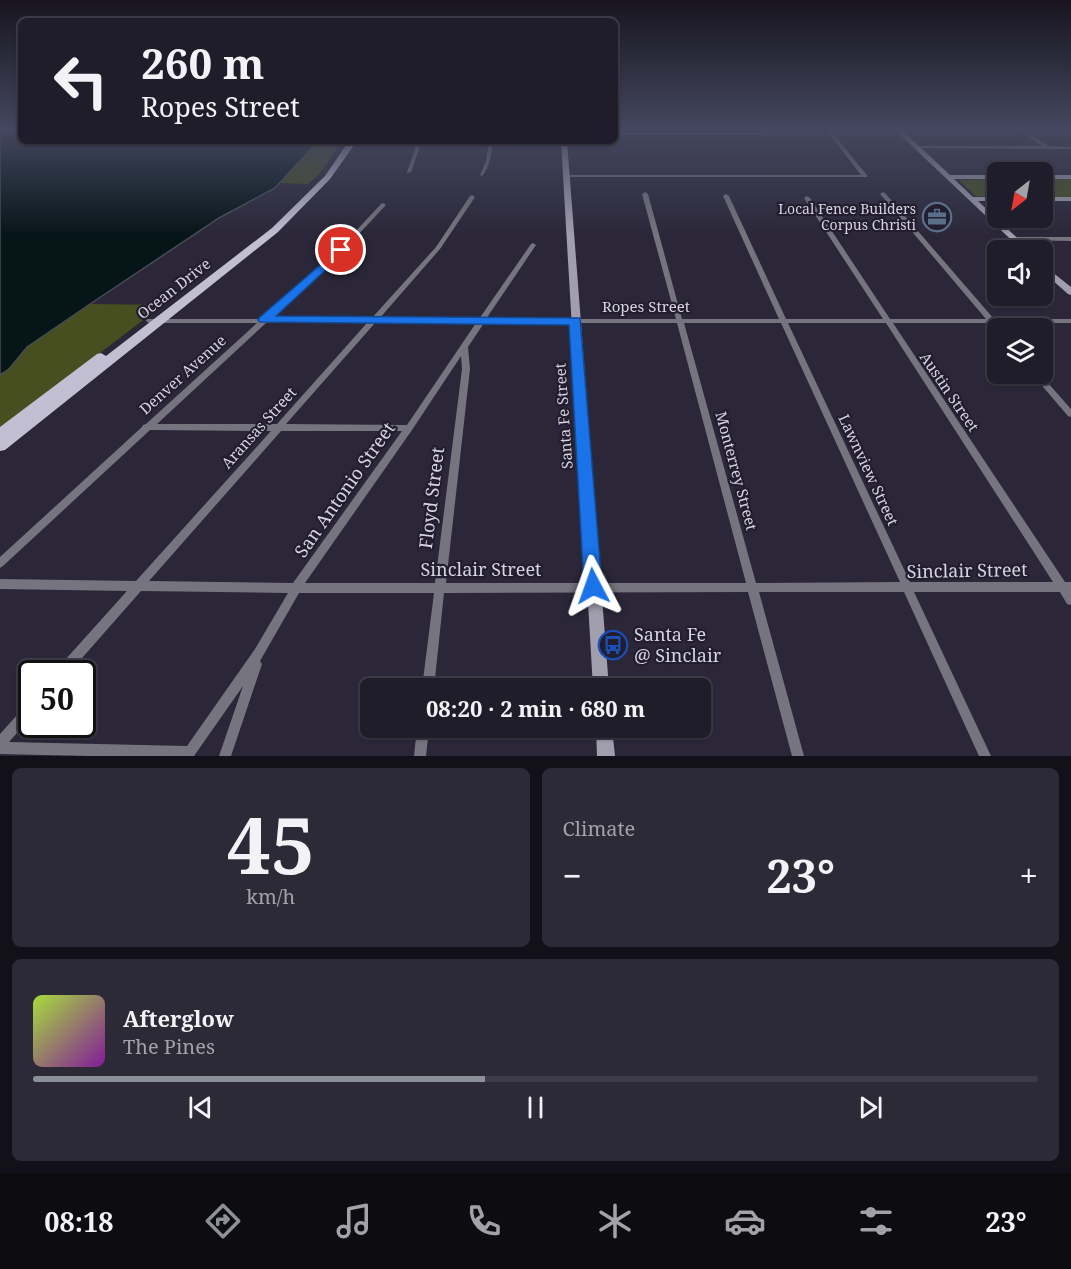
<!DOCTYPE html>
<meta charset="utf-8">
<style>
body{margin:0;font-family:"Noto Serif",serif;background:#2d2a37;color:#f1f3f6;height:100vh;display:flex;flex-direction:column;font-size:22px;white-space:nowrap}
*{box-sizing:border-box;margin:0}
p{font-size:20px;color:#a2a2a9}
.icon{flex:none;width:33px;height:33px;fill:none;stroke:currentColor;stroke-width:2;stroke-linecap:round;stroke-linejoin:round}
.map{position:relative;height:756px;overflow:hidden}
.details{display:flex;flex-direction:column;gap:12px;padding:12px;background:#121018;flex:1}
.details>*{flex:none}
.guide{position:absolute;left:18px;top:18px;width:600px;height:126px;border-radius:9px;box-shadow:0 2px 4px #0004,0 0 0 2px #3d3b47;background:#201d2b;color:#f1f3f6;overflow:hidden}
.needle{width:39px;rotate:211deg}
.controls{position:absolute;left:987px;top:162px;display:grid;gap:12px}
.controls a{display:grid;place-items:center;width:66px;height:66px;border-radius:9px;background:#201d2b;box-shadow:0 2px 4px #0004,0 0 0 2px #3d3b47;font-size:30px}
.speed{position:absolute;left:18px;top:660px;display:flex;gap:12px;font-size:30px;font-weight:700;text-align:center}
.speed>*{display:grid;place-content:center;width:78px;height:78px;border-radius:50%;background:#201d2b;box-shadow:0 2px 4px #0004,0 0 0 2px #3d3b47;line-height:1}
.speed .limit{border:3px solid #111;border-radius:9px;background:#fff;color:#111}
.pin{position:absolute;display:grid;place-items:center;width:51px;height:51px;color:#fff;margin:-26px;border:3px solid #fff;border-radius:50%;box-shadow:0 2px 6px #0007}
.me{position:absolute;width:66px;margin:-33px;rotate:356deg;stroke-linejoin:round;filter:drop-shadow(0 0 4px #0008)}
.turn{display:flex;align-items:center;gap:21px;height:126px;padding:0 24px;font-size:27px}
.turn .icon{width:78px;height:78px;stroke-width:2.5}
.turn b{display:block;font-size:42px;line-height:51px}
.big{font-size:45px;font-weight:700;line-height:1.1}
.details .tile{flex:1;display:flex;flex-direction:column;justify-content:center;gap:9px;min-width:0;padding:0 21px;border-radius:9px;background:#2d2a37}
.details .dial{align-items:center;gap:0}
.dial b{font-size:78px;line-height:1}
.song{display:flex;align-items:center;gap:18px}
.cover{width:72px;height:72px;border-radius:9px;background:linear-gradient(135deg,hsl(80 70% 55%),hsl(290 70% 35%))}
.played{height:6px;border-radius:3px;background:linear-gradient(90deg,#8c9099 45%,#3d3b47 45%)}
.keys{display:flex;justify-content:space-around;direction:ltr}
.heat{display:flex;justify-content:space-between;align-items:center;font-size:33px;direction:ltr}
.details .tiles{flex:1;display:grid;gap:12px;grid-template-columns:1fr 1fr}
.tile:last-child{grid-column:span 2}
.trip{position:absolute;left:360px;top:678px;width:351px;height:60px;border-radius:9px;background:#201d2b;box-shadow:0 2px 4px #0004,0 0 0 2px #3d3b47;font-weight:700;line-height:60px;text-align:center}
.menu{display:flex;height:96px;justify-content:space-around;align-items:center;background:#0d0c11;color:#a2a2a9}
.menu .icon{width:42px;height:42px}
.menu .selected{color:#8c9099}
.menu b{font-size:27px;color:#f1f3f6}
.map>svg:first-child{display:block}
.built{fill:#342e46}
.green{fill:#474f21}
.water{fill:#061518;stroke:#454e54;stroke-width:1.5}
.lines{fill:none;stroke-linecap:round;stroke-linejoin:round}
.street{fill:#76747e;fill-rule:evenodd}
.secondary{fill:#a19eae;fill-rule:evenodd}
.primary{fill:#c2bfd3;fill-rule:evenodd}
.route{fill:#1a73e8;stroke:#114b97;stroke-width:1.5}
.labels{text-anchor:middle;stroke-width:4.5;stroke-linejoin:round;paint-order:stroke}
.far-poi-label{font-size:14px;fill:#d7d4e1;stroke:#221d2f;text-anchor:end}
.street-label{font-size:15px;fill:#d7d4e1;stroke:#221d2f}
.near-street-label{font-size:18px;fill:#d7d4e1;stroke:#221d2f}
.near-poi-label{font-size:18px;fill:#d7d4e1;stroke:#221d2f;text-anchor:start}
</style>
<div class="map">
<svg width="1071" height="756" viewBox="0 0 1071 756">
<rect width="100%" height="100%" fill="#2b2739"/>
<path class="built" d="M908,130H992L998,134L913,135Z"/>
<path class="green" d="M318,141H341C332,156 322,174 308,184L280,183Z
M997,179V197L975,196L959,180Z
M1042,179H1071V197H1043Z
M90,304L163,305L0,429V375L9,369L27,347Z"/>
<path class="water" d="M0,130H21V141H318L275,188L219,218L90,304L27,347L9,369L0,375Z"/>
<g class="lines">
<path class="street" d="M762,130H766L769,134L767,135H615V133H764Z
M826,130H830L867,175V177H566L564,176L566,175H861Z
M1019,130H1024L1048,146L1071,147V149L917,148L915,147L917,146H1042Z
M418,141H422L411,172L407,173V172Z
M489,141H493C491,154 490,167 482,176L480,175L486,161Z
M645,192L648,194L682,319H779L723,196L726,194L729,196L786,319H883L804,198L807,196L810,198L890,319H986L881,195L880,194L883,192L885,193L994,319H1071V323H998L1001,328H998V330H996L990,323H893L1065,582H1071V605L1067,604L1060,592H914L991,756H979L904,592H759L804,756H792L748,592L444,593L434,688H422L434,593H299L260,661L262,664L231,756H219L243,686L194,756H89L0,754V734L28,703L32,701V716L9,742L187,746L255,649L288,593L141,591L68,674H55L56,670L127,591L0,589V579L136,581L271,431L150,430L3,566L0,568V557L142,427L143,425L146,424L257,323H149L146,321L147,319H262L339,249L381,204L383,203L386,205L385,206L343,251L270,319H371L436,247L470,196L472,195L475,197L440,249L379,319H479L531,244L533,243L536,245L486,319H676L642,194ZM266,323H367L277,424H157ZM375,323H476L407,425L286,424ZM484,323H677L746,583H446L470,369L468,347ZM684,323H781L900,582L756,583ZM788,323H886L1053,582H910ZM461,356L462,369L435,583H305L412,430ZM281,431H402L293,583L149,581Z
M1014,237H1071V241L1012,240L1011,239Z
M1032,374H1040L1071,409V417L1068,416Z
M417,728H429L426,756H414Z"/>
<path class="secondary" d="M895,130H902L950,175H998V179H954L973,197H998V201H978L1030,250H1022Z
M561,141H567L609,688H593Z
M1042,175H1071V179H1042Z
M1042,197H1071V201H1042Z
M1042,264L1071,287V295L1068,294L1042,271Z
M596,728H612L615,756H597Z"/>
<path class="primary" d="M349,141H357L330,179L278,232L5,450L0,451V427L97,354L101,353L106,356L272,228L325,176Z"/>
</g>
<linearGradient id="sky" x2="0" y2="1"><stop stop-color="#18151f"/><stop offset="0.55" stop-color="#44475f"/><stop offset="1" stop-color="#44475f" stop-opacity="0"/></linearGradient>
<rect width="1071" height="236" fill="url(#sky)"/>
<path class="route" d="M341,247L346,250L345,252L276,316L580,318L602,586L600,592L593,595L587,592L584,586L569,325L260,322L258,320L260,317Z"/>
<defs>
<g id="office-ring" transform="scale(1.5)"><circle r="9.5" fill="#221d2f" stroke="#5c6f8a" stroke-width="1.5"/><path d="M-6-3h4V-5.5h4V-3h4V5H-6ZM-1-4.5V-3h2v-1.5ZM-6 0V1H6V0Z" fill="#5c6f8a"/></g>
<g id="bus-ring" transform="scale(1.5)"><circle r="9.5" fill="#221d2f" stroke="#1a4fb4" stroke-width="1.5"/><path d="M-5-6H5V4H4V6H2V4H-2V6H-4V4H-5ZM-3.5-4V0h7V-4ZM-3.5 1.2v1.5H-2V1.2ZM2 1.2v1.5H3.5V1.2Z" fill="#1a4fb4"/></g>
</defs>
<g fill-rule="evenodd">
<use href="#office-ring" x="937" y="217"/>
<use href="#bus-ring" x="613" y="645"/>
</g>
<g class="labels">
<g class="far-poi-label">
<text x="916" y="214">Local Fence Builders<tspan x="916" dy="16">Corpus Christi</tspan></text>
</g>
<g class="street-label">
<text transform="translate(174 289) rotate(-38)" y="5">Ocean Drive</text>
<text x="646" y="312">Ropes Street</text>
<text transform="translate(183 375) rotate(-42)" y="5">Denver Avenue</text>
<text transform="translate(949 392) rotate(56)" y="5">Austin Street</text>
<text transform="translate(564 416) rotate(-94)" y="5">Santa Fe Street</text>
<text transform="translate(259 428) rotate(-48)" y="5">Aransas Street</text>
<text transform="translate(868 470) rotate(65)" y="5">Lawnview Street</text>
<text transform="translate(736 471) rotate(75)" y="5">Monterrey Street</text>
</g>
<g class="near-street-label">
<text transform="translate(345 490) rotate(-55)" y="6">San Antonio Street</text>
<text transform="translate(432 498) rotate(-83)" y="6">Floyd Street</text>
<text x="481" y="576">Sinclair Street</text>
<text transform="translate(967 571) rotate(-1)" y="6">Sinclair Street</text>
</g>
<g class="near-poi-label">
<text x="634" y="641">Santa Fe<tspan x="634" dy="21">@ Sinclair</tspan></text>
</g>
</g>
</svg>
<div class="controls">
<a><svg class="needle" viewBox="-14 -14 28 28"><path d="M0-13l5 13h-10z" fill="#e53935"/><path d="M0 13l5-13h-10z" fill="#a2a2a9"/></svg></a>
<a><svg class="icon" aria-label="sound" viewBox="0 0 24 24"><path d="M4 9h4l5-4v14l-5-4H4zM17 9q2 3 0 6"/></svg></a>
<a><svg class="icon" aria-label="layers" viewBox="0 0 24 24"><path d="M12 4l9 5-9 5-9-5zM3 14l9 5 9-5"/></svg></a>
</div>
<div class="speed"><div class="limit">50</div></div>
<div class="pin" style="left:341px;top:250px;background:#d93025"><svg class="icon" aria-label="arrive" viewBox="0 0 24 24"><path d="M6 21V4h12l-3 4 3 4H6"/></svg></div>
<svg class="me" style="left:593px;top:586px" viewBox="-20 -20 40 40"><path d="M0-17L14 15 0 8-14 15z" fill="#1a73e8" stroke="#fff" stroke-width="4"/></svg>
<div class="trip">08:20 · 2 min · 680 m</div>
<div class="guide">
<div class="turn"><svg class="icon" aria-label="left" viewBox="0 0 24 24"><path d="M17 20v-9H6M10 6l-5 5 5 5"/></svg><div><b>260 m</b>Ropes Street</div></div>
</div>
</div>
<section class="details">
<div class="tiles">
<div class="tile dial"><b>45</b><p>km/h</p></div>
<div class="tile"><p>Climate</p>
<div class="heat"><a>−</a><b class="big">23°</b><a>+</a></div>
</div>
<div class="tile">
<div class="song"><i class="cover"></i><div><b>Afterglow</b><p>The Pines</p></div></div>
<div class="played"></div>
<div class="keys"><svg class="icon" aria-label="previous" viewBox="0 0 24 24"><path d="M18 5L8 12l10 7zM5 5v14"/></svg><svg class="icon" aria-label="pause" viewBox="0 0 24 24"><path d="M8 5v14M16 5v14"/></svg><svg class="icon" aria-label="next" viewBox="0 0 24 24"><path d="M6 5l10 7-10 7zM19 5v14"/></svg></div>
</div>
</div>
</section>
<nav class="menu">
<b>08:18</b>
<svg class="icon selected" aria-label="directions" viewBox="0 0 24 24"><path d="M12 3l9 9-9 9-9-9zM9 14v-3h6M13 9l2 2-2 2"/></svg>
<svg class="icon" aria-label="music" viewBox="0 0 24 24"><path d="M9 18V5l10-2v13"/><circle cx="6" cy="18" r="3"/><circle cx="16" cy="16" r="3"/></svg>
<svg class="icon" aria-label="phone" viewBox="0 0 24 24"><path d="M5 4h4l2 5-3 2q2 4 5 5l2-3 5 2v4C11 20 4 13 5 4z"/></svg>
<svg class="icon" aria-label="climate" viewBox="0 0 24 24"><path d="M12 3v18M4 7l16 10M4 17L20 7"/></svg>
<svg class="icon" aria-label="car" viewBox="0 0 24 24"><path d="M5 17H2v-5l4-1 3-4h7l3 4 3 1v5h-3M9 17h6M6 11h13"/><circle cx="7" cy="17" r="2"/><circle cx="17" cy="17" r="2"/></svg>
<svg class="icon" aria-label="filters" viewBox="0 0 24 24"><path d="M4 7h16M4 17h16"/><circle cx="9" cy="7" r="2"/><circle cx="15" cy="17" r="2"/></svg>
<b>23°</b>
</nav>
